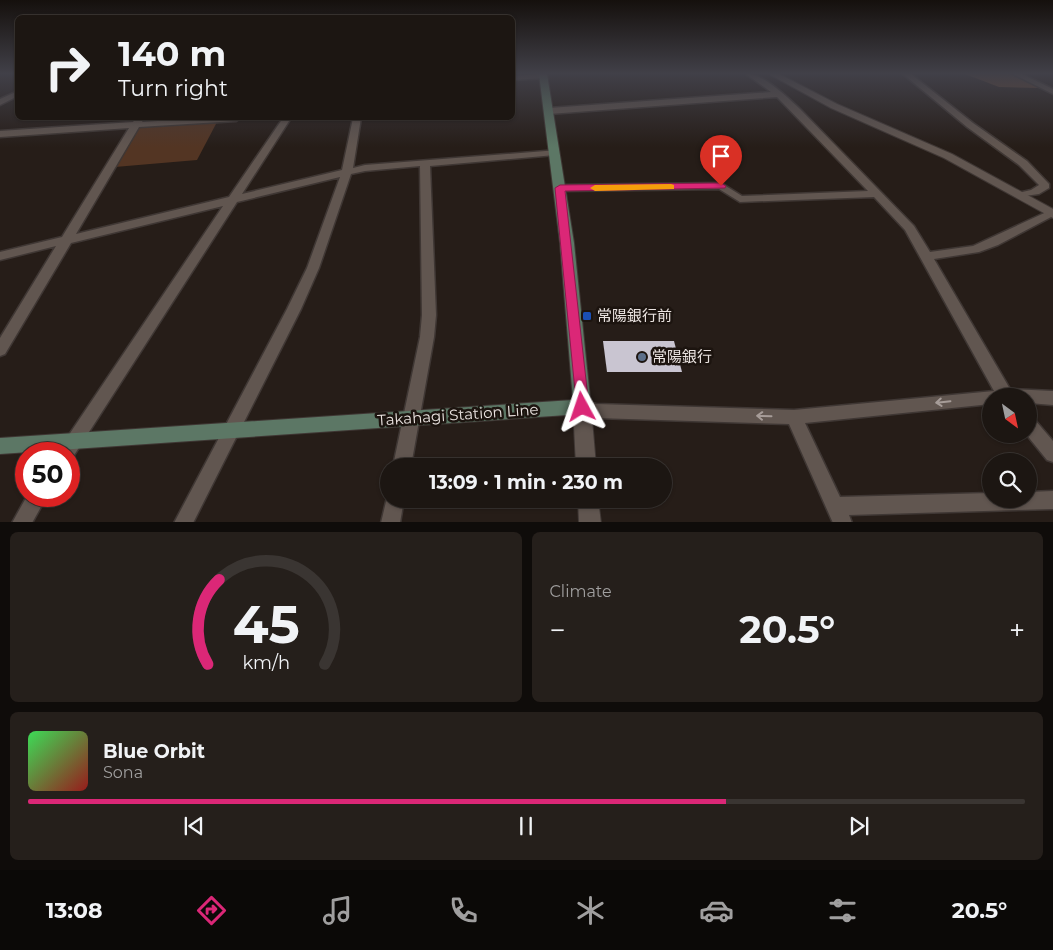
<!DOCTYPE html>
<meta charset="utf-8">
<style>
body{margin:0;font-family:Montserrat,"Noto Sans JP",sans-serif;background:#251f1b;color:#f1f3f6;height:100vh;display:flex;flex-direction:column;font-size:19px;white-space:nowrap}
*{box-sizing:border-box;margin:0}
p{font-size:16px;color:#a09f9f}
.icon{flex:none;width:28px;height:28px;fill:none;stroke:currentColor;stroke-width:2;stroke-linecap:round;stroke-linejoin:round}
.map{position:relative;height:522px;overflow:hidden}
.sheet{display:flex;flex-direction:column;gap:10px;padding:10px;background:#0f0c0a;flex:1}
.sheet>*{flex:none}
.guide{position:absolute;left:15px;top:15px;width:500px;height:105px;border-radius:8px;box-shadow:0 1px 4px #0004,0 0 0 1px #3a3532;background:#1c1612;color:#f1f3f6;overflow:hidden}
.needle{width:32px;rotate:147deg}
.fabs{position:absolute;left:982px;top:388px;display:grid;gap:10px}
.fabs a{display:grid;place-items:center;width:55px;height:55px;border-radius:50%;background:#1c1612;box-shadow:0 1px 4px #0004,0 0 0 1px #3a3532;font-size:25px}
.speed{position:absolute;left:15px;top:442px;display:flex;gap:10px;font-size:25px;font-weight:700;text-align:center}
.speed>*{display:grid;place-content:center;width:65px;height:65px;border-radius:50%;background:#1c1612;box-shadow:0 1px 4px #0004,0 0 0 1px #3a3532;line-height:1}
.speed .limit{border:8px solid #d22;background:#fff;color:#111}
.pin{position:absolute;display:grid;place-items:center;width:42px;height:42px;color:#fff;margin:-51px -21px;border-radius:50% 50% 50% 0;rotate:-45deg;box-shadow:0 0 5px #0007}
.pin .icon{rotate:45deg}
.me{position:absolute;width:55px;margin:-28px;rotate:355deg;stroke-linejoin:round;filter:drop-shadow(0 0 4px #0008)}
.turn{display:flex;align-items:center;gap:18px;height:105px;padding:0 20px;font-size:22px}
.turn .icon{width:65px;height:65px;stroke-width:2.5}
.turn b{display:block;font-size:35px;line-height:42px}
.big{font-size:38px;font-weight:700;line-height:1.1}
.sheet .widget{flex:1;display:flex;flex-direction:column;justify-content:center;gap:8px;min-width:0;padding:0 18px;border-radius:8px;background:#251f1b}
.sheet .dial{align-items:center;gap:0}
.dial svg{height:130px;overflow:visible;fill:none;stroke:#3a3532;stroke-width:7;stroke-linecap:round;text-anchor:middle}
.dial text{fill:#f1f3f6;stroke:none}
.song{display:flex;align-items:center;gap:15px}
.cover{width:60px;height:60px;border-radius:8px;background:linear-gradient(135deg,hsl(130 70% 55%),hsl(0 70% 35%))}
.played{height:5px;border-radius:2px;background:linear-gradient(90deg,#db2777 70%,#3a3532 70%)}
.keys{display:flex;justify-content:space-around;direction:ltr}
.heat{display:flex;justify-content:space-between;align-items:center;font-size:28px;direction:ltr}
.sheet .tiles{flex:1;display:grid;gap:10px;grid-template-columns:1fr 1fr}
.widget:last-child{grid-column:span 2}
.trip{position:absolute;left:380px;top:458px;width:292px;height:50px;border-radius:25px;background:#1c1612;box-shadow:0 1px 4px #0004,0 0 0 1px #3a3532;font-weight:700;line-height:50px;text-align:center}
.tabs{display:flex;height:80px;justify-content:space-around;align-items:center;background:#0b0907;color:#a09f9f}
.tabs .icon{width:35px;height:35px}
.tabs .on{color:#db2777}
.tabs b{font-size:22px;color:#f1f3f6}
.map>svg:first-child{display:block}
.green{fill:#533523}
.forest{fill:#6c4731}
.building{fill:#c9c5d1}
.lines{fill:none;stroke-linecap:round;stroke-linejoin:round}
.minor-casing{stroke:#3f3734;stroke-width:3}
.tertiary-casing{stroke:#3f3734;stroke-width:2}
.secondary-casing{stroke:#3f3734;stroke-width:2}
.minor{fill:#615650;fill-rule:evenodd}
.tertiary{fill:#615650;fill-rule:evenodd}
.secondary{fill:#5c7765;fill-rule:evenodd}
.oneway{stroke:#a69c98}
.route{fill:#db2777;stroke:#8e194d}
.slow{fill:#f59e0b}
.transit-dot{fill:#1a4fb4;stroke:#1c140f;stroke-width:2}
.service-dot{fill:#5c6f8a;stroke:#1c140f;stroke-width:2}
.labels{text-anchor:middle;stroke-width:5;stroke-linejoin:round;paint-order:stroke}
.poi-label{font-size:15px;fill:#eae3e0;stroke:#1c140f;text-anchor:start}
.street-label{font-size:15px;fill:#eae3e0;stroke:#1c140f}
</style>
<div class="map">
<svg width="1053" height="523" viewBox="0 0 1053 523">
<rect width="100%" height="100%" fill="#261d18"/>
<path class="green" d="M217,122L197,160L115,167L139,127Z"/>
<path class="forest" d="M965,74H1010L1040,88L999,87Z"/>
<path class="building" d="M603,341H674L682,372H607Z"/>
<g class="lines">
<g class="minor-casing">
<path id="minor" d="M543,74L547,76L546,78L512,80V76Z
M746,74C763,73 787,97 800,109L914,226L930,252L973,246L1053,209V216L998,245L979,252L934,259L1010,389L1053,391V405L1029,403V396H991V404L805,423L840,497L991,493V499H1029V492L1053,491V509L849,515L852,523H833L789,424L596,418L576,412L574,407L576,402L582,400L596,404L794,410L994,391L905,230L874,197L740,202L719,189L560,191L555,188L560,185L721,183L742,196L868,191L777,97L549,114L545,111L549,108L771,92Z
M903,74H911L973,123L1027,161L1049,184V188L1039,194L1018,197L1017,195L1018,193L1031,190L1039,185L1019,165L967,127Z
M1013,74H1022L1053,89V94Z
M18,91V96L0,105V99Z
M136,118H144L142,122L204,118H240L236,121L139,127L76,234L229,197L283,118H291L242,194L342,170L353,118H361L353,168L365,165L558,150V154L555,155L430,166L436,315L434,337L411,466H393L420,337L422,315L420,166L365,171L351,174L319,268L301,309L193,523H174L287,309L307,268L340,177L237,202L71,460H69V454H56L223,206L71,243L5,354L0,356V338L56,246L0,260V252L62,237L129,128L0,137V131L133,122Z
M1029,418L1035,420L1053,441V462L1047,460L1026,434H1029Z
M388,493L389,499H404L400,523H381Z
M27,496H47L32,523H12Z"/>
</g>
<g class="tertiary-casing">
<path id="tertiary" d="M769,74H779L837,104L952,154L1053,209V218L944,158L831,108Z
M582,400L588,402L591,407L596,466H576L573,407L576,402Z
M578,499H598L601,523H579Z"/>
</g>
<g class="secondary-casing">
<path id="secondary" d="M539,74H547L574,243L591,407L588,412L582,414L0,454V438L573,400L560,243Z"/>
</g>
<use href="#minor" class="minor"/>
<use href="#tertiary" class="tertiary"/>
<use href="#secondary" class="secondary"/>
</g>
<defs><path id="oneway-shaft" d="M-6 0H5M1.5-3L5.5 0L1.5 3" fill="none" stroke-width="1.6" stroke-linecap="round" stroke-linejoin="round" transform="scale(1.25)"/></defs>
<g class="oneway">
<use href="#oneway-shaft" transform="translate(943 402) rotate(174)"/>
<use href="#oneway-shaft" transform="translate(764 416) rotate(-178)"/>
</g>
<linearGradient id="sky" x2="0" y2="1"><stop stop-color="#15100d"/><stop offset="0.5" stop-color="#414048"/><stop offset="1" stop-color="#414048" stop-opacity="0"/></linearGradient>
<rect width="1053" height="147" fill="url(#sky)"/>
<path class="route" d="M721,183L726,186L725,188L565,191L589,407L587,411L582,413L577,411L555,188L560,185Z"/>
<path class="slow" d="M671,184L674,185V189L595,191L590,188L595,185Z"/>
<rect class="transit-dot" x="582" y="311" width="10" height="10" rx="2.5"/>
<circle class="service-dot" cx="642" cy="357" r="5"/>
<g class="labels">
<g class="poi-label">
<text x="597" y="321">常陽銀行前</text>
<text x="652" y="362">常陽銀行</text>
</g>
<g class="street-label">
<text transform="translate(458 415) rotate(-4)" y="5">Takahagi Station Line</text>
</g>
</g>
</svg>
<div class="fabs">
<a><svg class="needle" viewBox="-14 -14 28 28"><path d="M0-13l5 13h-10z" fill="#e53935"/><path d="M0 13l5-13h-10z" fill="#a09f9f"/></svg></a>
<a><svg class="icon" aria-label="search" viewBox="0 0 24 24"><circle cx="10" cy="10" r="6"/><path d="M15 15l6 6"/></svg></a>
</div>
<div class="speed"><div class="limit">50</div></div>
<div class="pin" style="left:721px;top:186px;background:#d93025"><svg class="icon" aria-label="arrive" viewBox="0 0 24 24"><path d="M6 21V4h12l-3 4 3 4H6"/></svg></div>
<svg class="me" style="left:582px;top:407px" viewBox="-20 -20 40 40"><path d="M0-17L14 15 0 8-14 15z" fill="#db2777" stroke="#fff" stroke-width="4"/></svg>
<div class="trip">13:09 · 1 min · 230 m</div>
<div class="guide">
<div class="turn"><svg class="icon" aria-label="right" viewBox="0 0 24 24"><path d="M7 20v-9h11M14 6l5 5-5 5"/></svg><div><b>140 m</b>Turn right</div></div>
</div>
</div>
<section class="sheet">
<div class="tiles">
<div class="widget dial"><svg viewBox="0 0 100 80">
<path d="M14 69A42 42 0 1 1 86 69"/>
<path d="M14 69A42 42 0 0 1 21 17" stroke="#db2777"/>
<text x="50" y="56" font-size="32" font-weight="700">45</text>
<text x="50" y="72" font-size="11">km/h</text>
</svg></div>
<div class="widget"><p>Climate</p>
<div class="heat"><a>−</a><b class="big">20.5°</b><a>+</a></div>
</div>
<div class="widget">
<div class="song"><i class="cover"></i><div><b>Blue Orbit</b><p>Sona</p></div></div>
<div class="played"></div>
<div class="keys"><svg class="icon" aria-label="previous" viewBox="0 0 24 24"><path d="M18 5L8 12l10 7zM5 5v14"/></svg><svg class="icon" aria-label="pause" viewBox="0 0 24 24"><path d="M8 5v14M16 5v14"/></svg><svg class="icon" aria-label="next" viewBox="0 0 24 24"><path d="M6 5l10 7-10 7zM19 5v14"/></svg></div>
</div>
</div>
</section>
<nav class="tabs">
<b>13:08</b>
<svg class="icon on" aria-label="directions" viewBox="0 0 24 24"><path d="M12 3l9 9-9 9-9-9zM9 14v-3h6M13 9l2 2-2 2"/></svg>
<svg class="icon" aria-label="music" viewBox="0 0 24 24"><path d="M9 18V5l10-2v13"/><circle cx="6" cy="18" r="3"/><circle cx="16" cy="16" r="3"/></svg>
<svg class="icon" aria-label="phone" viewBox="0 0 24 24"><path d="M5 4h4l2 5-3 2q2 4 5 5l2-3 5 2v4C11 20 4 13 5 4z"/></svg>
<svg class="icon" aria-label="climate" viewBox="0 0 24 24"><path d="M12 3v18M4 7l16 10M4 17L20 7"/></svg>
<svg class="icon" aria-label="car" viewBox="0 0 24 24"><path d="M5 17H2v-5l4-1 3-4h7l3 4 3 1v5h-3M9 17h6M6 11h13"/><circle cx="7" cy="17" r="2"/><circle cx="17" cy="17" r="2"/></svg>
<svg class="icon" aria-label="filters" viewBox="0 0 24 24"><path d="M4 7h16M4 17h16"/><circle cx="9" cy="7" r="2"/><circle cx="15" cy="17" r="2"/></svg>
<b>20.5°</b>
</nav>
